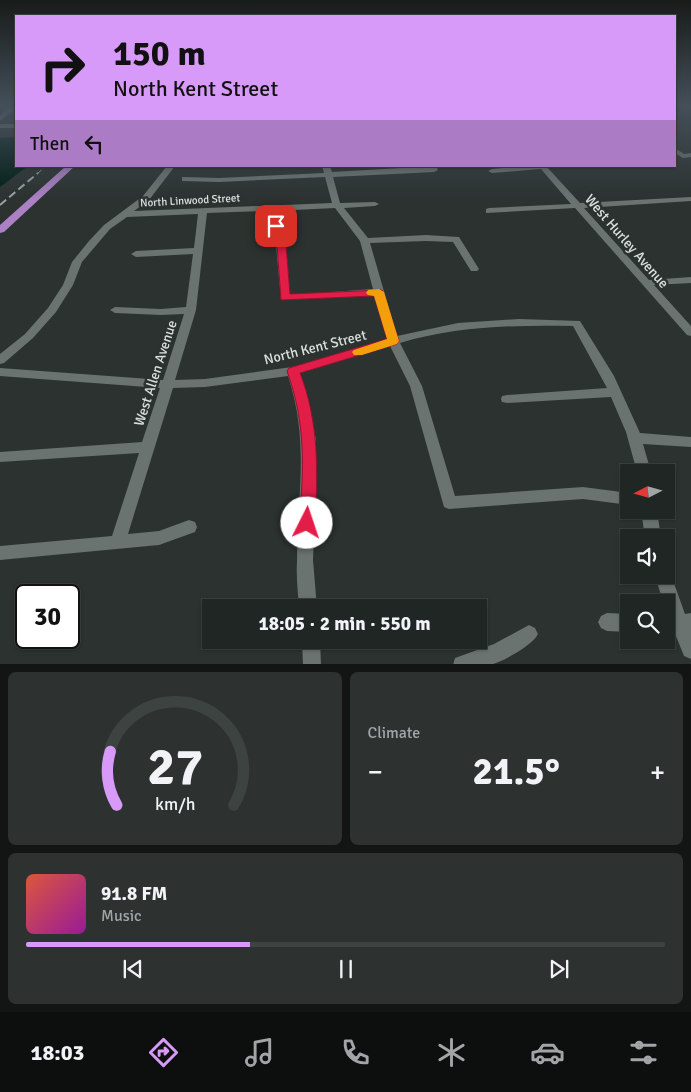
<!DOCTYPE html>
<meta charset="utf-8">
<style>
body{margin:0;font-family:Signika,sans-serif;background:#2d3231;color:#f1f3f6;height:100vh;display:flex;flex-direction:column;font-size:19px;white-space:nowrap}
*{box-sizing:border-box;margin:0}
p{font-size:16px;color:#a2a5a6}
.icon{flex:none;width:28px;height:28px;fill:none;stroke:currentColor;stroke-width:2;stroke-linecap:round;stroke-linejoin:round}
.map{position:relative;height:664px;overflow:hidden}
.side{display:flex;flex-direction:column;gap:8px;padding:8px;background:#121514;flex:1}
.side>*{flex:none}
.guide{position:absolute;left:15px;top:15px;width:661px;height:152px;border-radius:0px;box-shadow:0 1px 4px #0004,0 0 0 1px #3d4341;background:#d89af8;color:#111;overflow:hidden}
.needle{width:32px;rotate:264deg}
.buttons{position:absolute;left:620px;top:464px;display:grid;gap:10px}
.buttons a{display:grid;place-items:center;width:55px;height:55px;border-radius:0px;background:#202624;box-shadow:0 1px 4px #0004,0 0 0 1px #3d4341;font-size:25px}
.speed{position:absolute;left:15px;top:584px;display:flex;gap:10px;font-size:25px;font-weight:700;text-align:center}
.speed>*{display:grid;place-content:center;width:65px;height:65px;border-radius:50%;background:#202624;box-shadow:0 1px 4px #0004,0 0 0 1px #3d4341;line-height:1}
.speed .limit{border:2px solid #111;border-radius:8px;background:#fff;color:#111}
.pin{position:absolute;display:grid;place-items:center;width:42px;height:42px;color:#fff;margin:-21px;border-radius:10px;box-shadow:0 2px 8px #0006}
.me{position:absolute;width:55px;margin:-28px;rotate:4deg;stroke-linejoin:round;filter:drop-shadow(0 0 4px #0008)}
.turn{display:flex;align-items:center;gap:18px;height:105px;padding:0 15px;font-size:22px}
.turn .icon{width:65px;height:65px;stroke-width:2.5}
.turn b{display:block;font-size:35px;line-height:42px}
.then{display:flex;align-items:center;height:48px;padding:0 15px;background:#0003;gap:10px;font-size:19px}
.big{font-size:38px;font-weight:700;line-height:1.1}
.side .tile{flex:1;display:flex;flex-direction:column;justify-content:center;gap:8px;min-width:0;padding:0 18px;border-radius:8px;background:#2d3231}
.side .dial{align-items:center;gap:0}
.dial svg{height:130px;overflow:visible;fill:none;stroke:#3d4341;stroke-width:7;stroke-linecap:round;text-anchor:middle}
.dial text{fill:#f1f3f6;stroke:none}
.song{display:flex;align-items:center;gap:15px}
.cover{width:60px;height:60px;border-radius:8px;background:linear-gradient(135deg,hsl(10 70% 55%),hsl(300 70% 35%))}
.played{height:5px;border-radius:2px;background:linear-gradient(90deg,#d89af8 35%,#3d4341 35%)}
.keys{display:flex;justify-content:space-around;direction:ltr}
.heat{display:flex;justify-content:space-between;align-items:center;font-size:28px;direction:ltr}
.side .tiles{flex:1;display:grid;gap:8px;grid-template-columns:1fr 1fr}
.tile:last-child{grid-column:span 2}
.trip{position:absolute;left:202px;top:599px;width:285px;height:50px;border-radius:0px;background:#202624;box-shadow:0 1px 4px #0004,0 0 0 1px #3d4341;font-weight:700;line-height:50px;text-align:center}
.tab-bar{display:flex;height:80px;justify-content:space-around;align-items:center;background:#0d0f0e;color:#a2a5a6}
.tab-bar .icon{width:35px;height:35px}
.tab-bar .selected{color:#d89af8}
.tab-bar b{font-size:22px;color:#f1f3f6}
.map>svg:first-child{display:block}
.water{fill:#001e17}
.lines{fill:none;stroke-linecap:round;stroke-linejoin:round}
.minor{fill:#6a7370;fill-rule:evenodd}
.major{fill:#ab80c4;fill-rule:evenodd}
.rail-far1{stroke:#9ba19f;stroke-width:1;stroke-dasharray:6 3;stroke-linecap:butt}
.rail{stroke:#9ba19f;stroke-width:2;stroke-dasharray:8 4;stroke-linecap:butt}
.route{fill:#e11d48;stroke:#92132f}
.slow{fill:#f59e0b}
.labels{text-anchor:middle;stroke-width:5;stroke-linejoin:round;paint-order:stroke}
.far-street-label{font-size:11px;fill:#dce1e0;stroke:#2b3230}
.street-label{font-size:14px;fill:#dce1e0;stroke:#2b3230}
</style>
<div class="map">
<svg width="691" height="665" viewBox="0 0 691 665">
<rect width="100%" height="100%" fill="#2b3230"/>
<path class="water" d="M16,137V166H28L0,187V138Z"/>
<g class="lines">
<path class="minor" d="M685,106H691V109Z
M16,107V111L11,112L0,121V115L7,109Z
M0,124H16V128H0Z
M675,148L684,154L691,153V157L683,158L675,153Z
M167,166H175L149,200L134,211L332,203L325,177L219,182L182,181V177H185L219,178L324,173L322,166H330L332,172L436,166L438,170L434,172L333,177L340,203L375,202L379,204L375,206L344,208L368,238L426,235L459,237L479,269L477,271H471L453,242L426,241L370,243L397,336L458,323L519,319L580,321L614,376L640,433L691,437V447L643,444L651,472H637L626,432L611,397L507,403L502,402L501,399L502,396L507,395L607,388L573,326C514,325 457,326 400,343L422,386L455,496L583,487L629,493V505L583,499L449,509L444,507L410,386L390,346L300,373L307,395L316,440V483L313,560L317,608H299C298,592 296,577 297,562C297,493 310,444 288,376L205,387L173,388L128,534L159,531L189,520L195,522L197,527L195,532L159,545L0,560V546L112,536L139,453L0,462V452L142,442L160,388L0,376V368L163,380L184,314L161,315L115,313L110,310L115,307L161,309L186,307L193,254L136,257L131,254L136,251L194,248L198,214L127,217L110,229L82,262L73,285L56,312L33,338L4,363L0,364V354L25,334L48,308L63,285L72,262L89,241L104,225L143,196ZM335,208L360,241L373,289L290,295L286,245L275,211ZM267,211L276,245L281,300L374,295L387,339L292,367L205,379L175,380L196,310L207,213Z
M523,166H546L580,203L691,197V201L584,208L649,280L691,277V283L654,285L691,326V336L687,335L575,208L486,213V209L489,208L571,204L541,169L492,173L488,171L492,169Z
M641,510H657L661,538H645Z
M666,569L669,570L671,575L685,614L691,613V659L684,656L674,631L666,632V602H663L655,575H666Z
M607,613L629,614V632L607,631L601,628L598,622L601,616Z
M529,625L535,628L538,634C533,645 501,663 489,665C477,665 464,665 453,665L455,658L494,644Z
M302,640H320L321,665H303Z"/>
<path class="major" d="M66,166H75L4,232L0,233V225Z"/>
<path class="rail-far1" d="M37,174L46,166"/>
<path class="rail" d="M0,205L38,173"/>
</g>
<linearGradient id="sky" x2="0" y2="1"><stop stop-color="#181c1a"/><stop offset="0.53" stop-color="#444f59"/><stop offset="1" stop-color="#444f59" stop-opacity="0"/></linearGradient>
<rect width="691" height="199" fill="url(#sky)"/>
<path class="route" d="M273,224H276L280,226L286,245L290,294L382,290L399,341L397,344L300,373C319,422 318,471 315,523L312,528L307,530L301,528L299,523C304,468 306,424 287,371L289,368L387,339L374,296L281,300L277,245L271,226Z"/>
<path class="slow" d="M379,289L384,292L399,341L397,344L362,355H354L352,352L354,350L387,339L374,296L368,295L366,293L368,290Z"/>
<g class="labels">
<g class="far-street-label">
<text transform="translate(190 200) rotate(-3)" y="4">North Linwood Street</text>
</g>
<g class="street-label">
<text transform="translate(627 241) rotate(49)" y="5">West Hurley Avenue</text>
<text transform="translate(315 347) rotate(-14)" y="5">North Kent Street</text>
<text transform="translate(155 373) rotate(-72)" y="5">West Allen Avenue</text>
</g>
</g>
</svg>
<div class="buttons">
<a><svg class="needle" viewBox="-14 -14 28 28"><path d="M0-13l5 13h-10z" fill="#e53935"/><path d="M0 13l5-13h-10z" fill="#a2a5a6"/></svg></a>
<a><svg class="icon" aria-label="sound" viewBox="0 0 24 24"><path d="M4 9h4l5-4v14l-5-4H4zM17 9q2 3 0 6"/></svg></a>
<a><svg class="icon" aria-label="search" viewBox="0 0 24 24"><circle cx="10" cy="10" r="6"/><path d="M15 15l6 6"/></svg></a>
</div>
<div class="speed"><div class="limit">30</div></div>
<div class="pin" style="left:276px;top:226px;background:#d93025"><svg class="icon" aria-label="arrive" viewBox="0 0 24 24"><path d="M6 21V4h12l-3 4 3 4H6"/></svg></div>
<svg class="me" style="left:307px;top:523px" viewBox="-20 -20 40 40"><circle r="19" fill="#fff"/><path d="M0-13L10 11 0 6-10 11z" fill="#e11d48"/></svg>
<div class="trip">18:05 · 2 min · 550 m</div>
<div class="guide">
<div class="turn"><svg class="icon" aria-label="right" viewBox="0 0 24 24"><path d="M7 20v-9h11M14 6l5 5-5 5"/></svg><div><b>150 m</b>North Kent Street</div></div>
<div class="then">Then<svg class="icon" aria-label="left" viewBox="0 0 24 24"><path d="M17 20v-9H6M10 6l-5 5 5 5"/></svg></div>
</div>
</div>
<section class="side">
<div class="tiles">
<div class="tile dial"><svg viewBox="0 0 100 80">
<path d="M14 69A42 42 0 1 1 86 69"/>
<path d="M14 69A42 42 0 0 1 10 36" stroke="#d89af8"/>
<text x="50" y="56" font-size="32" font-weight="700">27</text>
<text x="50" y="72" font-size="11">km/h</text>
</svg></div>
<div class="tile"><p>Climate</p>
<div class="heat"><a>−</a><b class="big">21.5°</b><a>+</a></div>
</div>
<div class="tile">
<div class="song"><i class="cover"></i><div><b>91.8 FM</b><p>Music</p></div></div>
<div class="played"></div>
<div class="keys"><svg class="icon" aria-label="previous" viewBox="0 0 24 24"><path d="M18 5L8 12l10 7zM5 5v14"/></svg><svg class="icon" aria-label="pause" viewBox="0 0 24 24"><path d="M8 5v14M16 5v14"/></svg><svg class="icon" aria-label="next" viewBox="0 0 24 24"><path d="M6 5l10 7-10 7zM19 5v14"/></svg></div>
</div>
</div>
</section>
<nav class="tab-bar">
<b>18:03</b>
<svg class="icon selected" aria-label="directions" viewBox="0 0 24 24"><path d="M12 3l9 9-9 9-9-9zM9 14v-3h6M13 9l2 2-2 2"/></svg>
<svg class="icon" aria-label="music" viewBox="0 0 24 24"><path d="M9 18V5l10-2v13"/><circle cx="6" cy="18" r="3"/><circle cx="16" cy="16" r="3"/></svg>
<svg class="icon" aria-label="phone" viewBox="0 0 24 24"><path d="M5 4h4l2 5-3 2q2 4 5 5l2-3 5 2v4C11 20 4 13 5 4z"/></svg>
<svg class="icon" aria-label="climate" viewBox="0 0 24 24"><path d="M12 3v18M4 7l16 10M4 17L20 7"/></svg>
<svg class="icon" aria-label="car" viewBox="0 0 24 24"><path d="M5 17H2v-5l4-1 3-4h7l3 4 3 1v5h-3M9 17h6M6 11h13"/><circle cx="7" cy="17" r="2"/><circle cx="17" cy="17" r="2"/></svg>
<svg class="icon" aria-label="filters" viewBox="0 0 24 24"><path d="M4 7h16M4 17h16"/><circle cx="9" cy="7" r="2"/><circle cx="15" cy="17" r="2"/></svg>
</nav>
